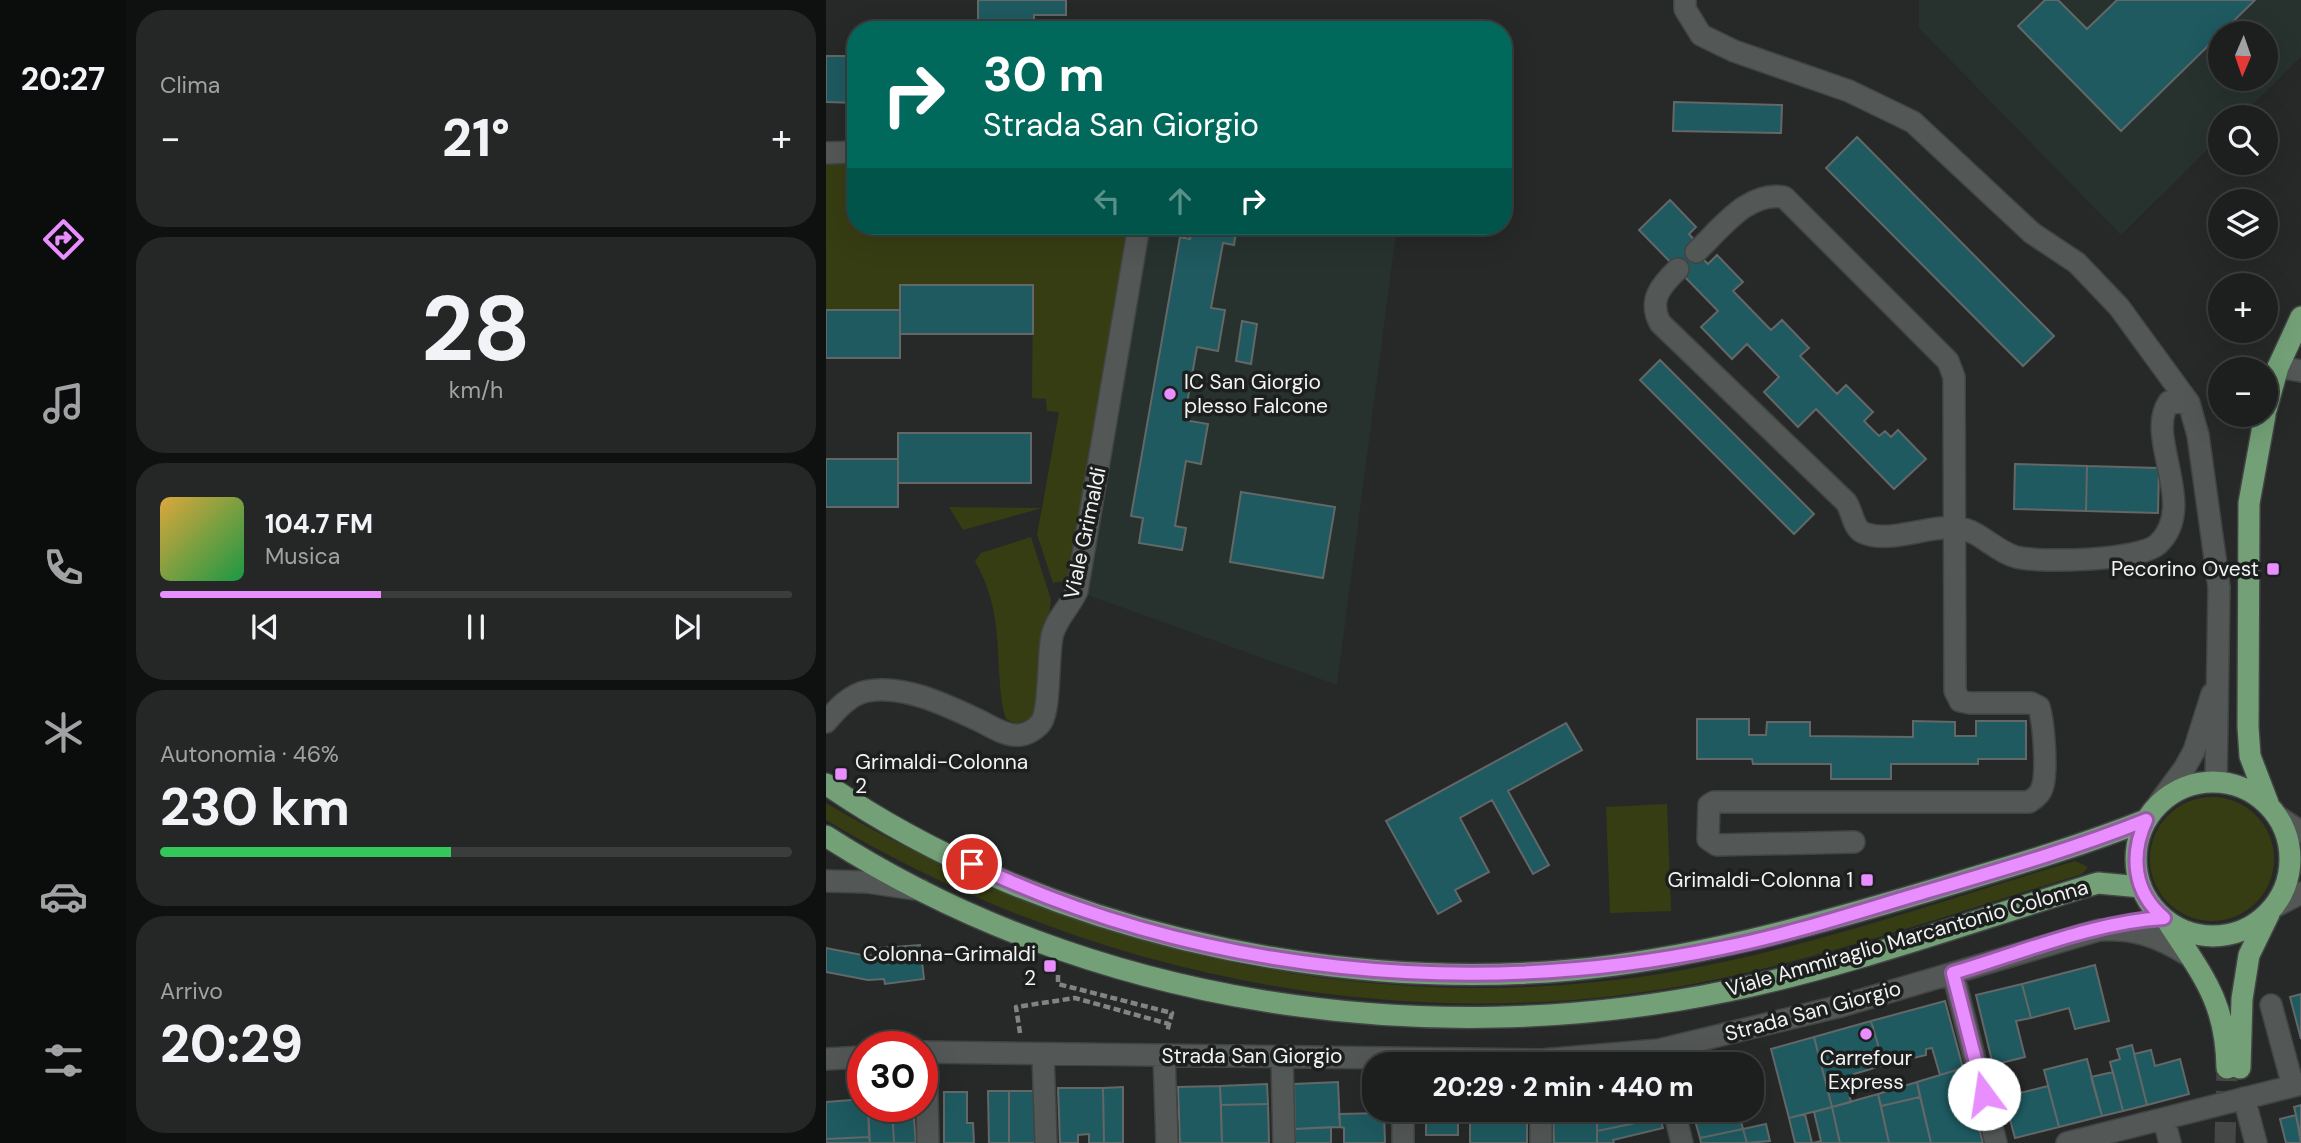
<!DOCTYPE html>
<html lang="it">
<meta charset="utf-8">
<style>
body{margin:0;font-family:"DM Sans",sans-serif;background:#252727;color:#f1f3f6;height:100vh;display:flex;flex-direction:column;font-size:26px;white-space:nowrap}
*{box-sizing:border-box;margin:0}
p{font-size:23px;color:#a0a2a4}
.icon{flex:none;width:38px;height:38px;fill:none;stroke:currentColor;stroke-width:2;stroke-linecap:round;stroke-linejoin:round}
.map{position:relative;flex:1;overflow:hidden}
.sheet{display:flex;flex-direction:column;gap:10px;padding:10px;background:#0f1110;width:700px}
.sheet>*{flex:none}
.banner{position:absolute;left:21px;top:21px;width:665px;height:214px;border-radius:28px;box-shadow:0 7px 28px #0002,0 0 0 2px #3a3d3c;background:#00695c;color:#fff;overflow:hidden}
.needle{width:46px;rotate:182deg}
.fabs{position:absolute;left:1382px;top:21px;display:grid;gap:14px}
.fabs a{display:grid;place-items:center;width:70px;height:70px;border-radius:50%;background:#1c1f1e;box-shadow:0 7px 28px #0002,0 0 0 2px #3a3d3c;font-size:35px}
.speed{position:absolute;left:21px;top:1031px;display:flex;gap:14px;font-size:35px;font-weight:700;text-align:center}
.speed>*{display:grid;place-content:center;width:91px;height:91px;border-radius:50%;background:#1c1f1e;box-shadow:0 7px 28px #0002,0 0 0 2px #3a3d3c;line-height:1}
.speed .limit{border:10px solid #d22;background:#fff;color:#111}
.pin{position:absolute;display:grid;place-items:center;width:60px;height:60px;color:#fff;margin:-30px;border:4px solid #fff;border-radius:50%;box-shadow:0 2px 7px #0007}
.me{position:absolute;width:77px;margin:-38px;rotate:346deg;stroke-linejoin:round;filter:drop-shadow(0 0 5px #0008)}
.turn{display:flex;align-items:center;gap:24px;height:147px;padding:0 21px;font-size:32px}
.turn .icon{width:91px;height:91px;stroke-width:2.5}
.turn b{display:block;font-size:49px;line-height:60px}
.lanes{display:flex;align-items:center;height:66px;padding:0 21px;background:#0003;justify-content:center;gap:35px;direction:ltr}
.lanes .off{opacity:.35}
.big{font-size:52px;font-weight:800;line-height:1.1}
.sheet .widget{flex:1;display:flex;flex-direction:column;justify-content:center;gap:10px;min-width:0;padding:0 24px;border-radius:28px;background:#252727}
.sheet .dial{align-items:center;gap:0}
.dial b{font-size:91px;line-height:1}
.song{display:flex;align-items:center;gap:21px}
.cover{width:84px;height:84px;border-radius:10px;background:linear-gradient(135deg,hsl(40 70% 55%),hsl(140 70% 35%))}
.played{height:7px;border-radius:4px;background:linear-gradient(90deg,#e98efe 35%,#3a3d3c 35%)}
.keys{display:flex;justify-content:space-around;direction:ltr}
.heat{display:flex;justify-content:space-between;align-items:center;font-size:38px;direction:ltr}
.charge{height:10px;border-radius:5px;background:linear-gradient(90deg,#34c759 46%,#3a3d3c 0)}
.trip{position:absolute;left:536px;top:1052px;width:402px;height:70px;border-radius:28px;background:#1c1f1e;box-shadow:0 7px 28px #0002,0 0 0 2px #3a3d3c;font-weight:800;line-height:70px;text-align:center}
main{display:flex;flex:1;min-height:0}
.tab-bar{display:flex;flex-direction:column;width:126px;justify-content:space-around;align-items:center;background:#0b0c0c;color:#a0a2a4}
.tab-bar .icon{width:49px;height:49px}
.tab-bar .selected{color:#e98efe}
.tab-bar b{font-size:32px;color:#f1f3f6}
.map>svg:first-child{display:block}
.built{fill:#27322f;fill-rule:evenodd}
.green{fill:#373d12}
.building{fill:#1e5a60;stroke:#636768;stroke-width:2}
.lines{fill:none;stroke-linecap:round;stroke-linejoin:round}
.major-tunnel{stroke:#454746;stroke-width:21;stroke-dasharray:21 10;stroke-linecap:butt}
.minor-casing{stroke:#414443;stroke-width:24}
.major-casing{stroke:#414443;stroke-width:24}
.path{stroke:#828483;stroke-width:4.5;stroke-dasharray:7 3.5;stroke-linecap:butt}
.minor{stroke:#535756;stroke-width:21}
.major{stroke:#73a077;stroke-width:21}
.route-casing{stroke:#975ca5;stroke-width:18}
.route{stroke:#e98efe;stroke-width:12}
.poi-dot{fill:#e98efe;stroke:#1c1f1e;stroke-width:2.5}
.labels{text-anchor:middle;stroke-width:7;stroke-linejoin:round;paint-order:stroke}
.poi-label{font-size:21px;fill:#f2f4f3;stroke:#1c1f1e;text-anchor:end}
.street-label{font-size:21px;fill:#f2f4f3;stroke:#1c1f1e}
</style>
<main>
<nav class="tab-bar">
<b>20:27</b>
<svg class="icon selected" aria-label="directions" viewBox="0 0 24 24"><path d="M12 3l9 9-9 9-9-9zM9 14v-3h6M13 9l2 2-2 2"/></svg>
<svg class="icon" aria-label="music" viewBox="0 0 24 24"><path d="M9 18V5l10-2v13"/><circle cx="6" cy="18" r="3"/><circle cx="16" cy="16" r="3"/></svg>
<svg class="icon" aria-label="phone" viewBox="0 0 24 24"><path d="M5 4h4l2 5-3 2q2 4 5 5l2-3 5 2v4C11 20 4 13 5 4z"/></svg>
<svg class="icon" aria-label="climate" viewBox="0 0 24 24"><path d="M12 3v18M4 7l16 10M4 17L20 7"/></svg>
<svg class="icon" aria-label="car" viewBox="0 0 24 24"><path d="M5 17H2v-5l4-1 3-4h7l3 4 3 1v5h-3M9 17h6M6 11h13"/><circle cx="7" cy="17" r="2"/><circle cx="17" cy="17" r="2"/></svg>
<svg class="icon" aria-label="filters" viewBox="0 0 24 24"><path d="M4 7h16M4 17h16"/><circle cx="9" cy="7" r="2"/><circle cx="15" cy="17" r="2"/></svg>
</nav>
<section class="sheet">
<div class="widget"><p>Clima</p>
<div class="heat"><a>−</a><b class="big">21°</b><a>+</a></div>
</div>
<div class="widget dial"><b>28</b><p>km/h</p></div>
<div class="widget">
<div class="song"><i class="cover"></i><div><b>104.7 FM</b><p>Musica</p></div></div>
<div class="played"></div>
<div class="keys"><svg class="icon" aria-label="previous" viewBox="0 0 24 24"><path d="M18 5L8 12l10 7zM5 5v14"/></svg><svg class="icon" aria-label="pause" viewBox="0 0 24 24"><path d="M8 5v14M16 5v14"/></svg><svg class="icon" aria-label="next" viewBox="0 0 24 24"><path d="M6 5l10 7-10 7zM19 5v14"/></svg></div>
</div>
<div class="widget"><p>Autonomia · 46%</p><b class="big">230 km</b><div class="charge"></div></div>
<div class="widget"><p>Arrivo</p><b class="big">20:29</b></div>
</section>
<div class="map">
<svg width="1475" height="1143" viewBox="0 0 1475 1143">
<rect width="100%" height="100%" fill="#262928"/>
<path class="built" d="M1093,0H1475V57L1414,117H1395V136L1295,235L1093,28ZM1395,33H1440V79H1395Z
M304,226H571L511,685L251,591Z"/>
<path class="green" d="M0,161H30V226H304L246,580L227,583L211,534L216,508L137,530L123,507L216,508L233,412L221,411L220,399L206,398L207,285H74V310H0Z
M205,537L225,600L210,716L190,724L180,719L177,709C168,654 179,615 149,561L155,553Z
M1324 859a62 62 0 1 1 124 0a62 62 0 1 1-124 0Z
M0,803C254,954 546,1020 840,973C979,950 1114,901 1249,861L1262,867L1256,874C1131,912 1006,956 877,982C577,1041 261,976 0,820Z
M841,804L845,911L784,913L780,807Z"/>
<path class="building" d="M152,0H240V15H208V30H152Z
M1219,0H1232L1261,29L1291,0H1429L1295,131L1192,26Z
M0,56H30V103L0,102Z
M848,102L956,105L955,133L847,131Z
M1031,137L1228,336L1197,366L1000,168Z
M844,200L870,227L863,234L870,242L865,247L882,264L891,255L917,282L907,291L945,330L956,320L983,348L974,356L1011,394L1020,385L1047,412L1038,421L1053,436L1059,431L1065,437L1072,430L1100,459L1068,489L990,409L972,427L938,392L953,377L921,344L906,359L875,327L892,311L813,230Z
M366,226H411L408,245L397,243L385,308L399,310L392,351L371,347L358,420L382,424L375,464L360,461L349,526L360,528L356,550L313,543L317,518L305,516L354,237L364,239Z
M74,285H207V334H74Z
M0,310H74V358H0Z
M416,321L431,324L425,364L410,361Z
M834,360L988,514L968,534L814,380Z
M72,433H205V483H72Z
M0,459H72V507H0Z
M1189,464L1261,466L1260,511L1188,509Z
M1261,466L1333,468L1332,513L1260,511Z
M415,492L509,507L497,578L404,562Z
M871,719H923V735H940L941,722H984V736L1087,737V721L1129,722V736H1150V721H1200V759H1152V764H1065V779H1005V764H927L926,759H871Z
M740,723L756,750L682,791L723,865L707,874L666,800L634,818L663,872L629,890L635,901L612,914L560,821Z
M94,945L98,979L59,984L58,979L42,980L0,972V948L41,956L55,954L54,948Z
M1269,965L1283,1021L1249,1029L1243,1008L1205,1018L1196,984Z
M1196,984L1205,1018L1190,1021L1199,1057L1167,1065L1150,995Z
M1475,994V1039L1464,997Z
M1119,1001L1137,1068L1114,1075L1106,1048L1100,1049V1055L1058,1065L1045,1021Z
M1045,1021L1058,1065L1028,1074L1029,1080L1020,1083L1025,1102L1006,1107L988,1037Z
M988,1037L1006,1107L963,1118L945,1049Z
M1306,1045L1321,1105L1297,1111L1284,1062L1294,1059L1291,1049Z
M1325,1050L1329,1066L1354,1059L1363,1094L1321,1105L1308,1054Z
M1261,1059L1276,1116L1233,1127L1218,1070Z
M1137,1068L1157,1143H1105L1091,1082Z
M1287,1072L1297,1111L1276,1116L1265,1077Z
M512,1082L514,1127L469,1129L468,1084Z
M1091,1082L1094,1097L1055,1106L1052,1094Z
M441,1084L442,1104L395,1105L394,1086Z
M394,1086L396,1143H354L352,1087Z
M1222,1086L1233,1127L1189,1138L1178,1097Z
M297,1087V1143H278L277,1088Z
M232,1088H277L278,1143H263V1134L252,1135V1143H234Z
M162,1091H183V1143H163Z
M183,1091H209V1143H183Z
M118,1092H141V1123H147L148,1143H118Z
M1052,1094L1063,1143H1014L1006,1107Z
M1094,1097L1105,1143H1063L1055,1106Z
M37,1099V1106H42L43,1137L0,1139V1102Z
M442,1104L443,1143H396L395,1105Z
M1475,1105V1136L1468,1107Z
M42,1106H66L68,1143H44Z
M66,1106H87L90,1143H68Z
M1006,1107L1014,1143H987L995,1141L988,1112Z
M600,1110H632V1135H600Z
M644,1110H701V1143H644Z
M727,1110H771V1143H728Z
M771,1110H832L834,1118L771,1131Z
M866,1110H912L917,1129L874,1138Z
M558,1113L559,1143H518V1128L514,1127L513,1114Z
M979,1114L986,1143H969L963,1118Z
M1470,1115L1475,1143H1460L1454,1119Z
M834,1118L837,1128L787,1140L788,1143H771V1131Z
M940,1124L944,1141L921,1143L917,1129Z
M505,1127V1143H469V1129Z
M917,1129L921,1143H875L874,1138Z
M43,1137L44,1143H0V1139Z"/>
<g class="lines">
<path class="major-tunnel" d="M1399,1143L1401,1068"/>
<g class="minor-casing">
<path id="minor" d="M859,0V9L875,35L908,51L1023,91L1087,122L1206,233L1251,263L1293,307L1363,403L1372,435L1393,587L1390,782
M0,153L30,152
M870,252C895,229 921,191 958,197L1122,361L1128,377L1129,691L1134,701L1144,703H1205L1213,707C1218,724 1221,768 1217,785C1215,794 1209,798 1203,802H888L883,805L882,839L891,845L1028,842
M852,269C835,285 822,300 834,323L1020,502C1026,510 1027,529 1038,533C1064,544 1105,524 1133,528C1154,531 1169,551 1190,557C1214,563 1314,561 1332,544C1373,506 1318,437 1343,402L1363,403
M1452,367L1475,371
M0,722C11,709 24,694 42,691C78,684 122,706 154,721C166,727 181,737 194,735C202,734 212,728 216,721C224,707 222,655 226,636C230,619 243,608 251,591L313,226
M1333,803L1358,769L1368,751L1386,694
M1451,816L1475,832
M0,881L41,882L95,890
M1448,907L1475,893
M1127,973L1170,1143
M1445,1005L1467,1086
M96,1052L715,1060L833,1050L1015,1006L1273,930C1308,928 1332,936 1362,955
M100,1052L102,1143
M217,1055L220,1143
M338,1055L341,1143
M456,1057L458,1143
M0,1059L37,1057
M1418,1098L1430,1143
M577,1110V1143
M715,1110V1143
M848,1110L856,1143
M1338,1120L1344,1143
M1241,1143L1475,1084"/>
</g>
<g class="major-casing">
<path id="major" d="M1440,410L1452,367L1475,317
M1439,415L1423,503L1422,727L1424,756L1442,803
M1310 859a77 77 0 1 1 154 0a77 77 0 1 1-154 0Z
M0,784C207,927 496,993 746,970C866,959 981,927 1096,893C1172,870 1247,849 1320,820
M0,836C262,1005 599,1054 902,991C1027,965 1149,920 1272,883L1315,887
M1342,922C1376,975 1400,1001 1401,1068
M1414,1068L1416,999L1423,955L1443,914"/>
</g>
<path class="path" d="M232,975V984L346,1013L341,1032
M194,1033L190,1007L249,998L343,1024"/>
<use href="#minor" class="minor"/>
<use href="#major" class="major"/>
</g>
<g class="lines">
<g class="route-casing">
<path id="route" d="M146,864C375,975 647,999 895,948C961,935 1025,914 1089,895C1167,872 1245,850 1320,820C1304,855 1307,892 1338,918C1267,922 1195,953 1127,973L1158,1094"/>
</g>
<use href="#route" class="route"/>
</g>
<g class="poi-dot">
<circle cx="344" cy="394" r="7"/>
<rect x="1440" y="562" width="14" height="14" rx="3.5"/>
<rect x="8" y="767" width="14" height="14" rx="3.5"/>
<rect x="1034" y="873" width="14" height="14" rx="3.5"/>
<rect x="217" y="959" width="14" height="14" rx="3.5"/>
<circle cx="1040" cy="1034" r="7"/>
</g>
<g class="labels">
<g class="poi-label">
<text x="358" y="389" text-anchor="start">IC San Giorgio<tspan x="358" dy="24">plesso Falcone</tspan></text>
<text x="1433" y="576">Pecorino Ovest</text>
<text x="29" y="769" text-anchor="start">Grimaldi-Colonna<tspan x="29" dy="24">2</tspan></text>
<text x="1027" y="887">Grimaldi-Colonna 1</text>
<text x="210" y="961">Colonna-Grimaldi<tspan x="210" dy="24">2</tspan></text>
<text x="1040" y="1065" text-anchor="middle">Carrefour<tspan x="1040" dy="24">Express</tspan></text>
</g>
<g class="street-label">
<text transform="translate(259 533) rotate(-78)" y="7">Viale Grimaldi</text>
<text transform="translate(1081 938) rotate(-16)" y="7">Viale Ammiraglio Marcantonio Colonna</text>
<text transform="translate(987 1011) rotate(-15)" y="7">Strada San Giorgio</text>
<text x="426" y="1063">Strada San Giorgio</text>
</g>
</g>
</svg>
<div class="fabs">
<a><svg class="needle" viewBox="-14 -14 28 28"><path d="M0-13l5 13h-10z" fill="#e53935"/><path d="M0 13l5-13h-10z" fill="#a0a2a4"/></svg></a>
<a><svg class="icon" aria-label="search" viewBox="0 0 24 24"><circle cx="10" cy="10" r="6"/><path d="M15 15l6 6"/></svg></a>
<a><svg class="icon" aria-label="layers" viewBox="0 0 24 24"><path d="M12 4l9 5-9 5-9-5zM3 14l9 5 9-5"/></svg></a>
<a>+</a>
<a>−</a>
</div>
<div class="speed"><div class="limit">30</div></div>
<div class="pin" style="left:146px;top:864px;background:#d93025"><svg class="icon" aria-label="arrive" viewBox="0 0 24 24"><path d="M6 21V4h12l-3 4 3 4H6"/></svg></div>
<svg class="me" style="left:1158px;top:1094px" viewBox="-20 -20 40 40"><circle r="19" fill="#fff"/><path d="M0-13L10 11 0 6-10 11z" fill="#e98efe"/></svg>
<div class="trip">20:29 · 2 min · 440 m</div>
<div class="banner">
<div class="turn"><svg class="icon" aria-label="right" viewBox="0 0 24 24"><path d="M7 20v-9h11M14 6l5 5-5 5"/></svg><div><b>30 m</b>Strada San Giorgio</div></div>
<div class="lanes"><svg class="icon off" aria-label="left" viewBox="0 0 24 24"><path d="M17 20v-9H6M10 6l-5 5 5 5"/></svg><svg class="icon off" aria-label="ahead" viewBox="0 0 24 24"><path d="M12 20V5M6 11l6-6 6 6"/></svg><svg class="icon" aria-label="right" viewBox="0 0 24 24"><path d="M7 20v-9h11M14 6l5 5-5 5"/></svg></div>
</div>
</div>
</main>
